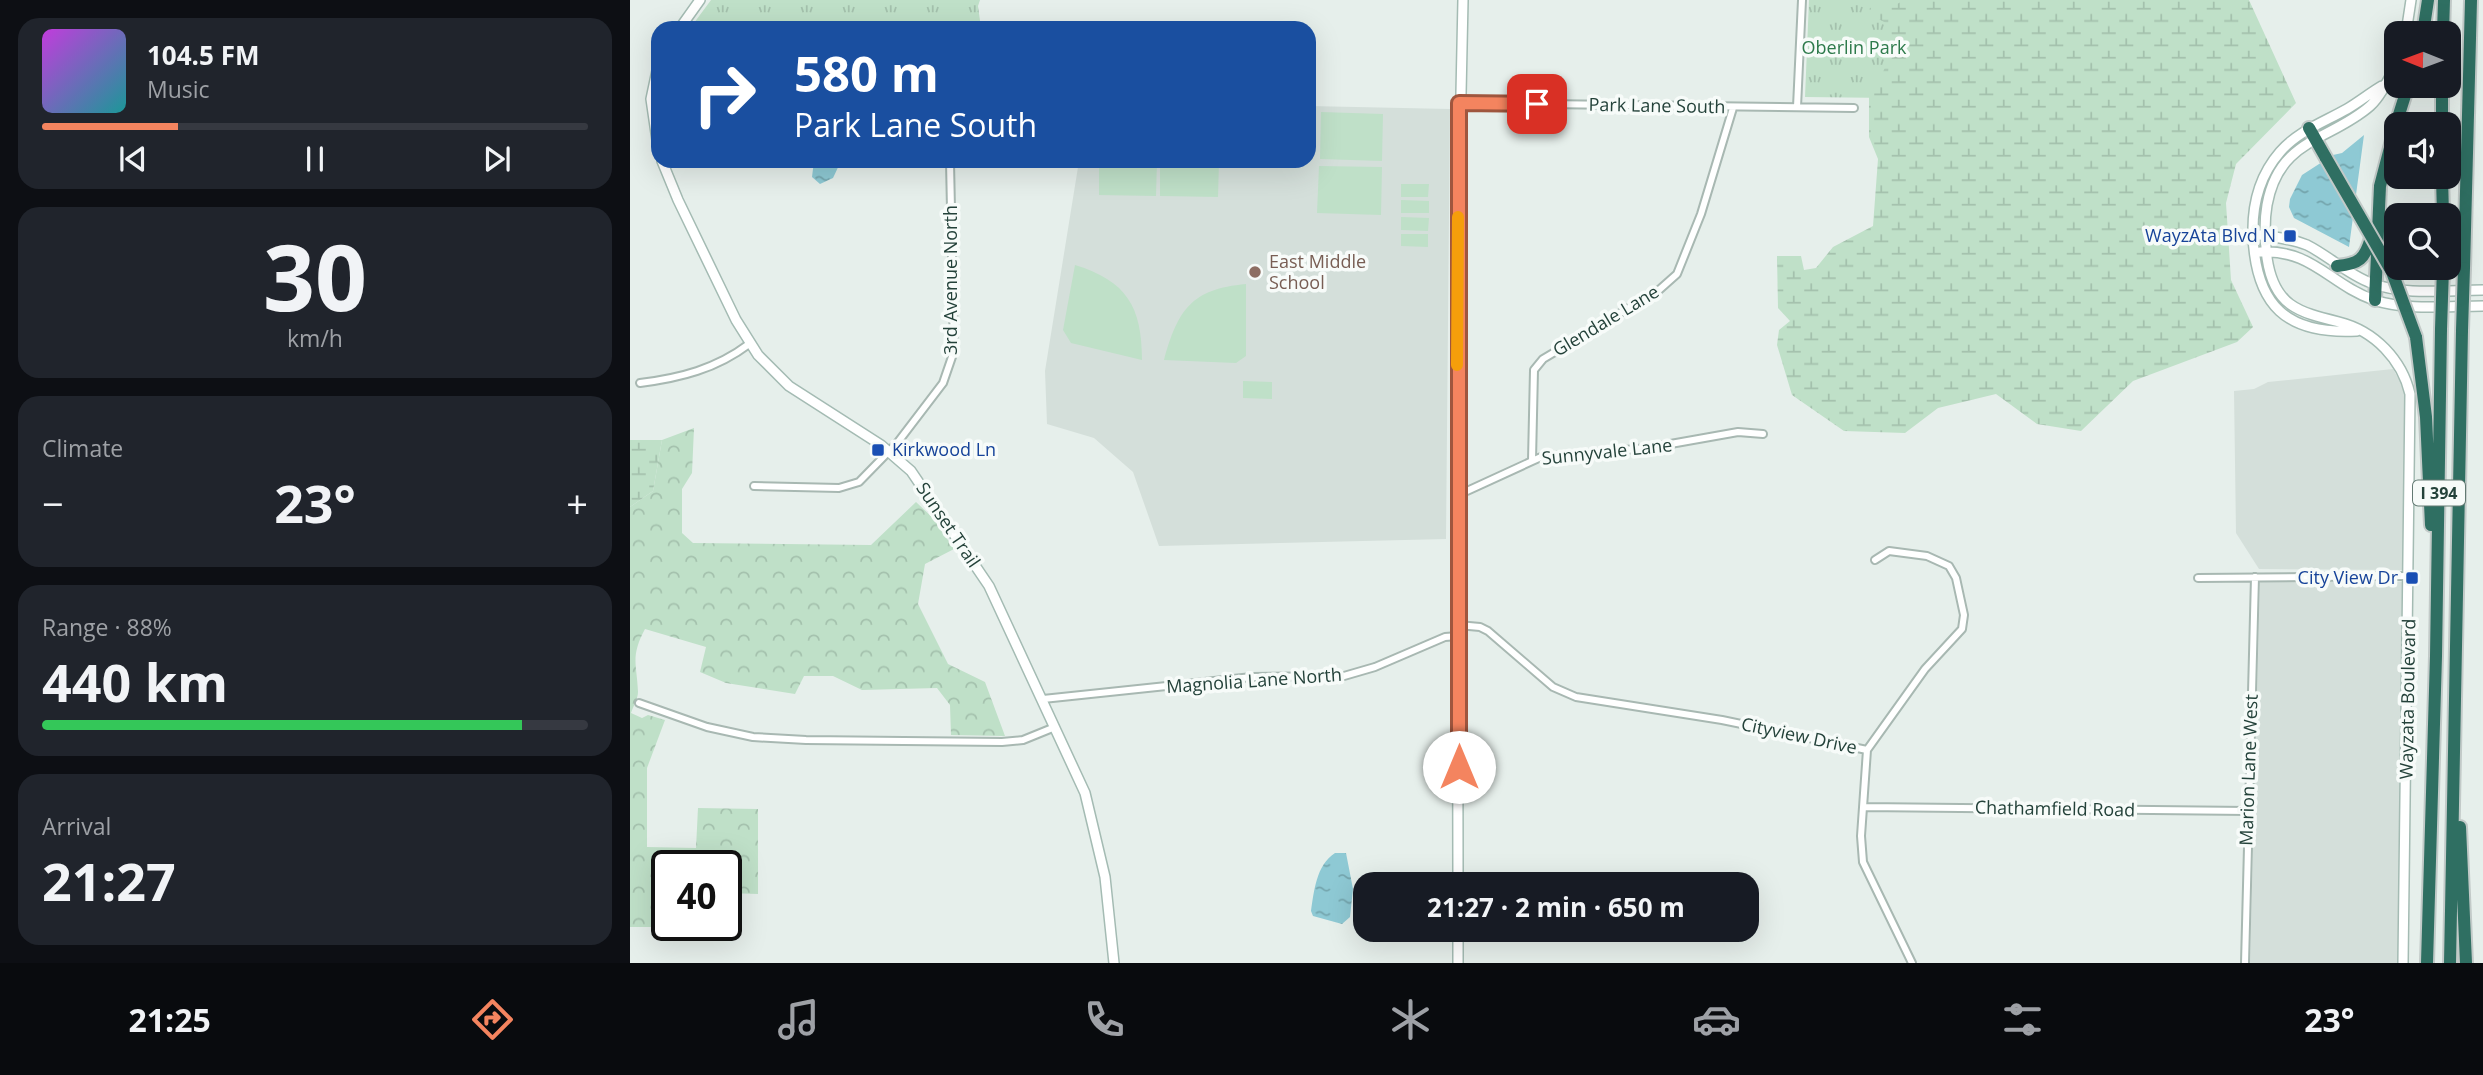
<!DOCTYPE html>
<meta charset="utf-8">
<style>
body{margin:0;font-family:"Open Sans",sans-serif;background:#20242c;color:#f1f3f6;height:100vh;display:flex;flex-direction:column;font-size:26px;white-space:nowrap}
*{box-sizing:border-box;margin:0}
p{font-size:23px;color:#9ea1a6}
.icon{flex:none;width:38px;height:38px;fill:none;stroke:currentColor;stroke-width:2;stroke-linecap:round;stroke-linejoin:round}
.map{position:relative;flex:1;overflow:hidden}
.sheet{display:flex;flex-direction:column;gap:18px;padding:18px;background:#0d0f14;width:630px}
.sheet>*{flex:none}
.hud{position:absolute;left:21px;top:21px;width:665px;height:147px;border-radius:21px;box-shadow:0 7px 28px #0002;background:#1a4fa0;color:#fff;overflow:hidden}
.needle{width:46px;rotate:271deg}
.controls{position:absolute;left:1754px;top:21px;display:grid;gap:14px}
.controls a{display:grid;place-items:center;width:77px;height:77px;border-radius:14px;background:#171b24;box-shadow:0 7px 28px #0002;font-size:35px}
.speed{position:absolute;left:21px;top:850px;display:flex;gap:14px;font-size:35px;font-weight:700;text-align:center}
.speed>*{display:grid;place-content:center;width:91px;height:91px;border-radius:50%;background:#171b24;box-shadow:0 7px 28px #0002;line-height:1}
.speed .limit{border:4px solid #111;border-radius:10px;background:#fff;color:#111}
.pin{position:absolute;display:grid;place-items:center;width:60px;height:60px;color:#fff;margin:-30px;border-radius:14px;box-shadow:0 4px 10px #0006}
.me{position:absolute;width:77px;margin:-38px;rotate:0deg;stroke-linejoin:round;filter:drop-shadow(0 0 5px #0008)}
.turn{display:flex;align-items:center;gap:24px;height:147px;padding:0 28px;font-size:32px}
.turn .icon{width:91px;height:91px;stroke-width:2.5}
.turn b{display:block;font-size:49px;line-height:60px}
.big{font-size:52px;font-weight:700;line-height:1.1}
.sheet .tile{flex:1;display:flex;flex-direction:column;justify-content:center;gap:10px;min-width:0;padding:0 24px;border-radius:21px;background:#20242c}
.sheet .dial{align-items:center;gap:0}
.dial b{font-size:91px;line-height:1}
.song{display:flex;align-items:center;gap:21px}
.cover{width:84px;height:84px;border-radius:10px;background:linear-gradient(135deg,hsl(290 70% 55%),hsl(180 70% 35%))}
.played{height:7px;border-radius:4px;background:linear-gradient(90deg,#f4845f 25%,#363941 25%)}
.keys{display:flex;justify-content:space-around;direction:ltr}
.heat{display:flex;justify-content:space-between;align-items:center;font-size:38px;direction:ltr}
.charge{height:10px;border-radius:5px;background:linear-gradient(90deg,#34c759 88%,#363941 0)}
.trip{position:absolute;left:723px;top:872px;width:406px;height:70px;border-radius:21px;background:#171b24;box-shadow:0 7px 28px #0002;font-weight:700;line-height:70px;text-align:center}
.menu{display:flex;height:112px;justify-content:space-around;align-items:center;background:#090b0e;color:#9ea1a6}
.menu .icon{width:49px;height:49px}
.menu .selected{color:#f4845f}
.menu b{font-size:32px;color:#f1f3f6}
main{display:flex;flex:1;min-height:0}
.map>svg:first-child{display:block}
.built{fill:#d4dfda}
.grass{fill:url(#grass-tufts)}
.forest{fill:url(#forest-crowns)}
.wetland{fill:url(#wetland-marsh)}
.pitch{fill:#bfe0c8}
.water{fill:url(#water-ripples)}
.lines{fill:none;stroke-linecap:round;stroke-linejoin:round}
.street-casing{stroke:#a8b8b2;stroke-width:10}
.secondary-casing{stroke:#a4bbb3;stroke-width:12}
.highway-casing{stroke:#c2cac8;stroke-width:16}
.street{stroke:#fff;stroke-width:6}
.secondary{stroke:#fff;stroke-width:9}
.highway{stroke:#2f6f62;stroke-width:12}
.highway-bridge-casing{stroke:#c2cac8;stroke-width:16;stroke-linecap:butt}
.highway-bridge{stroke:#2f6f62;stroke-width:12}
.route-casing{stroke:#9f563e;stroke-width:18}
.route{stroke:#f4845f;stroke-width:12}
.slow{stroke:#f59e0b;stroke-width:12}
.transit-dot{fill:#1a4fb4;stroke:#f7fbf9;stroke-width:2.5}
.education-dot{fill:#8d6e63;stroke:#f7fbf9;stroke-width:2.5}
.labels{text-anchor:middle;stroke-width:7;stroke-linejoin:round;paint-order:stroke}
.shield{fill:#f7fbf9;stroke:#637a73;stroke-width:2}
.shield-label{font-size:16px;font-weight:bold;fill:#24423a}
.park-label{font-size:18px;fill:#2d7a4b;stroke:#f7fbf9}
.street-label{font-size:18px;fill:#24423a;stroke:#f7fbf9}
.transit-label{font-size:18px;fill:#164399;stroke:#f7fbf9;text-anchor:end}
.education-label{font-size:18px;fill:#785e54;stroke:#f7fbf9;text-anchor:start}
</style>
<main>
<section class="sheet">
<div class="tile">
<div class="song"><i class="cover"></i><div><b>104.5 FM</b><p>Music</p></div></div>
<div class="played"></div>
<div class="keys"><svg class="icon" aria-label="previous" viewBox="0 0 24 24"><path d="M18 5L8 12l10 7zM5 5v14"/></svg><svg class="icon" aria-label="pause" viewBox="0 0 24 24"><path d="M8 5v14M16 5v14"/></svg><svg class="icon" aria-label="next" viewBox="0 0 24 24"><path d="M6 5l10 7-10 7zM19 5v14"/></svg></div>
</div>
<div class="tile dial"><b>30</b><p>km/h</p></div>
<div class="tile"><p>Climate</p>
<div class="heat"><a>−</a><b class="big">23°</b><a>+</a></div>
</div>
<div class="tile"><p>Range · 88%</p><b class="big">440 km</b><div class="charge"></div></div>
<div class="tile"><p>Arrival</p><b class="big">21:27</b></div>
</section>
<div class="map">
<svg width="1853" height="963" viewBox="0 0 1853 963">
<defs>
<pattern id="grass-tufts" width="24" height="20" patternUnits="userSpaceOnUse" patternTransform="scale(1.75)"><rect width="24" height="20" fill="#bfe0c8"/><path d="M3 7l-1-3M5 7V3M7 7l1-3M15 17l-1-3M17 17v-4M19 17l1-3" fill="none" stroke="#a4c1ad"/></pattern>
<pattern id="forest-crowns" width="20" height="18" patternUnits="userSpaceOnUse" patternTransform="scale(1.75)"><rect width="20" height="18" fill="#bfe0c8"/><path d="M2 6a3 3 0 1 1 6 0M12 15a3 3 0 1 1 6 0" fill="none" stroke="#a4c1ad"/></pattern>
<pattern id="wetland-marsh" width="20" height="14" patternUnits="userSpaceOnUse" patternTransform="scale(1.75)"><rect width="20" height="14" fill="#bfe0c8"/><path d="M1 5h8M5 5V1M11 12h8M15 12V8" fill="none" stroke="#a4c1ad"/></pattern>
<pattern id="water-ripples" width="26" height="14" patternUnits="userSpaceOnUse" patternTransform="scale(1.75)"><rect width="26" height="14" fill="#8ec9d4"/><path d="M2 4q2-2 4 0t4 0M15 11q2-2 4 0t4 0" fill="none" stroke="#74a5ad"/></pattern>
</defs>
<rect width="100%" height="100%" fill="#e6efeb"/>
<path class="built" d="M679,106L820,109L816,539L529,546L503,472L464,438L417,424L415,371L449,161H679Z
M1763,369L1776,392L1773,570L1629,569L1606,533L1604,391L1624,389L1638,382Z
M1630,582H1773L1768,963H1620Z"/>
<path class="grass" d="M81,0H350L348,6L351,28H77L64,23Z
M1179,0H1286L1260,98L1175,97Z"/>
<path class="forest" d="M64,428L62,473L52,489V533L63,543L241,545L286,502L303,518L324,549L295,564L288,604L318,664L355,682L375,736L321,735L320,705L307,688L232,690L203,676H174L165,694L96,683L70,672L76,647L15,629C0,657 7,664 8,692C8,698 3,707 1,713L12,718L18,715L35,720L17,768V847L66,848L68,808L128,809V894L96,893V866H37V926L65,927H0V507L23,491L32,440Z"/>
<path class="wetland" d="M1274,0H1619L1666,103L1606,164L1596,203L1601,280L1623,327L1607,342L1503,381L1451,431L1407,424L1366,394L1308,408L1275,433L1214,431L1162,395L1147,345L1149,330L1160,321L1148,308L1147,256H1171L1174,270L1186,268L1203,247L1243,226L1248,159L1239,137V94C1254,78 1266,46 1258,24L1239,14L1240,7L1259,9Z
M0,440H32L23,491L0,507Z"/>
<path class="pitch" d="M691,112L753,114L752,161L690,159Z
M469,161H527L526,196L469,195Z
M530,161H589L588,197L530,196Z
M689,166L752,167L751,215L687,213Z
M771,184H799L798,197H771Z
M771,200L799,201V213H771Z
M771,217L799,218L798,231L771,230Z
M771,234H798V247L771,246Z
M445,265C497,281 512,307 512,360L441,343L433,330Z
M616,284V356L606,363L534,360C548,310 561,289 616,284Z
M613,381L642,382V399L613,398Z"/>
<path class="water" d="M1734,135L1719,247L1664,218L1659,207L1660,199L1672,175L1703,155L1712,153Z
M184,161H211L203,178L190,184L182,177Z
M705,853H716L723,889L720,917L712,924L683,916L681,911C684,892 686,865 705,853Z"/>
<g class="lines">
<g class="street-casing">
<path id="street" d="M829,103L1224,108
M1167,107L1172,0
M10,383C50,378 86,369 119,344
M902,460L904,370L913,359L1029,290L1047,274L1071,214L1103,108
M124,486L209,488L229,482L268,442L313,383L324,351L320,162
M827,489L837,491L911,457L1018,448L1108,432L1133,434
M1568,578L1779,576
M828,625L850,627L858,631L923,687L946,697L1092,720L1237,750
M413,699L622,677L714,676L745,667L815,637L828,636
M9,703L77,727L123,737L176,740L372,742L393,740L425,727
M1237,750L1295,669L1332,629L1334,615L1326,578L1319,566L1297,556L1259,551L1245,560
M1237,750L1231,836L1233,862L1282,963
M1233,807L1618,811
M1615,963L1625,577"/>
</g>
<g class="secondary-casing">
<path id="secondary" d="M50,28L70,0
M1776,33L1781,0
M1766,65C1759,78 1751,96 1740,106C1700,141 1649,138 1637,205C1634,222 1635,241 1637,258C1644,306 1668,312 1709,322C1745,331 1772,360 1780,394L1773,963
M28,66L21,99L28,147
M32,161L48,200L106,320L128,355L159,386L251,445L281,471L359,586L455,793L475,877L484,963
M1630,235C1646,237 1662,239 1677,245C1699,256 1717,274 1741,283C1775,296 1817,290 1853,290
M1630,252C1682,249 1699,284 1744,300C1777,311 1818,306 1853,306
M1727,331C1656,335 1626,305 1623,236C1622,205 1630,175 1650,152C1668,131 1694,122 1717,109C1729,102 1740,93 1752,86
M828,884L827,281L833,0
M828,963V929"/>
</g>
<g class="highway-casing">
<path id="highway" d="M1793,33L1798,0
M1813,33L1814,0
M1766,124L1778,86
M1812,124V86
M1679,128L1696,158
M1812,177L1813,215
M1707,266C1729,264 1735,259 1741,238
M1834,268L1841,0
M1745,300L1750,186L1766,125
M1786,337L1796,417L1801,525
M1830,827L1836,963
M1797,963L1806,656L1811,329
M1820,963L1832,330"/>
</g>
<use href="#street" class="street"/>
<use href="#secondary" class="secondary"/>
<use href="#highway" class="highway"/>
<g class="highway-bridge-casing">
<path id="highway-bridge" d="M1696,158L1762,272L1786,337
M1811,329L1813,268
M1832,330L1834,268"/>
</g>
<use href="#highway-bridge" class="highway-bridge"/>
</g>
<g class="lines">
<g class="route-casing">
<path id="route" d="M829,767V103L907,104"/>
</g>
<use href="#route" class="route"/>
<path class="slow" d="M827,365L828,217"/>
</g>
<g class="transit-dot">
<rect x="1653" y="229" width="14" height="14" rx="3.5"/>
<rect x="241" y="443" width="14" height="14" rx="3.5"/>
<rect x="1775" y="571" width="14" height="14" rx="3.5"/>
</g>
<circle class="education-dot" cx="625" cy="272" r="7"/>
<g class="labels">
<rect class="shield" x="1783" y="480.5" width="52" height="25" rx="5"/>
<g class="shield-label">
<text x="1809" y="499">I 394</text>
</g>
<g class="park-label">
<text x="1224" y="54">Oberlin Park</text>
</g>
<g class="street-label">
<text transform="translate(1027 106) rotate(1)" y="6">Park Lane South</text>
<text transform="translate(321 280) rotate(-90)" y="6">3rd Avenue North</text>
<text transform="translate(976 321) rotate(-31)" y="6">Glendale Lane</text>
<text transform="translate(977 452) rotate(-6)" y="6">Sunnyvale Lane</text>
<text transform="translate(318 525) rotate(56)" y="6">Sunset Trail</text>
<text transform="translate(624 681) rotate(-4)" y="6">Magnolia Lane North</text>
<text transform="translate(1778 699) rotate(-89)" y="6">Wayzata Boulevard</text>
<text transform="translate(1169 736) rotate(12)" y="6">Cityview Drive</text>
<text transform="translate(1619 770) rotate(-88)" y="6">Marion Lane West</text>
<text transform="translate(1425 809) rotate(1)" y="6">Chathamfield Road</text>
</g>
<g class="transit-label">
<text x="1646" y="242">WayzAta Blvd N</text>
<text x="262" y="456" text-anchor="start">Kirkwood Ln</text>
<text x="1768" y="584">City View Dr</text>
</g>
<g class="education-label">
<text x="639" y="268">East Middle<tspan x="639" dy="21">School</tspan></text>
</g>
</g>
</svg>
<div class="controls">
<a><svg class="needle" viewBox="-14 -14 28 28"><path d="M0-13l5 13h-10z" fill="#e53935"/><path d="M0 13l5-13h-10z" fill="#9ea1a6"/></svg></a>
<a><svg class="icon" aria-label="sound" viewBox="0 0 24 24"><path d="M4 9h4l5-4v14l-5-4H4zM17 9q2 3 0 6"/></svg></a>
<a><svg class="icon" aria-label="search" viewBox="0 0 24 24"><circle cx="10" cy="10" r="6"/><path d="M15 15l6 6"/></svg></a>
</div>
<div class="speed"><div class="limit">40</div></div>
<div class="pin" style="left:907px;top:104px;background:#d93025"><svg class="icon" aria-label="arrive" viewBox="0 0 24 24"><path d="M6 21V4h12l-3 4 3 4H6"/></svg></div>
<svg class="me" style="left:829px;top:767px" viewBox="-20 -20 40 40"><circle r="19" fill="#fff"/><path d="M0-13L10 11 0 6-10 11z" fill="#f4845f"/></svg>
<div class="trip">21:27 · 2 min · 650 m</div>
<div class="hud">
<div class="turn"><svg class="icon" aria-label="right" viewBox="0 0 24 24"><path d="M7 20v-9h11M14 6l5 5-5 5"/></svg><div><b>580 m</b>Park Lane South</div></div>
</div>
</div>
</main>
<nav class="menu">
<b>21:25</b>
<svg class="icon selected" aria-label="directions" viewBox="0 0 24 24"><path d="M12 3l9 9-9 9-9-9zM9 14v-3h6M13 9l2 2-2 2"/></svg>
<svg class="icon" aria-label="music" viewBox="0 0 24 24"><path d="M9 18V5l10-2v13"/><circle cx="6" cy="18" r="3"/><circle cx="16" cy="16" r="3"/></svg>
<svg class="icon" aria-label="phone" viewBox="0 0 24 24"><path d="M5 4h4l2 5-3 2q2 4 5 5l2-3 5 2v4C11 20 4 13 5 4z"/></svg>
<svg class="icon" aria-label="climate" viewBox="0 0 24 24"><path d="M12 3v18M4 7l16 10M4 17L20 7"/></svg>
<svg class="icon" aria-label="car" viewBox="0 0 24 24"><path d="M5 17H2v-5l4-1 3-4h7l3 4 3 1v5h-3M9 17h6M6 11h13"/><circle cx="7" cy="17" r="2"/><circle cx="17" cy="17" r="2"/></svg>
<svg class="icon" aria-label="filters" viewBox="0 0 24 24"><path d="M4 7h16M4 17h16"/><circle cx="9" cy="7" r="2"/><circle cx="15" cy="17" r="2"/></svg>
<b>23°</b>
</nav>
